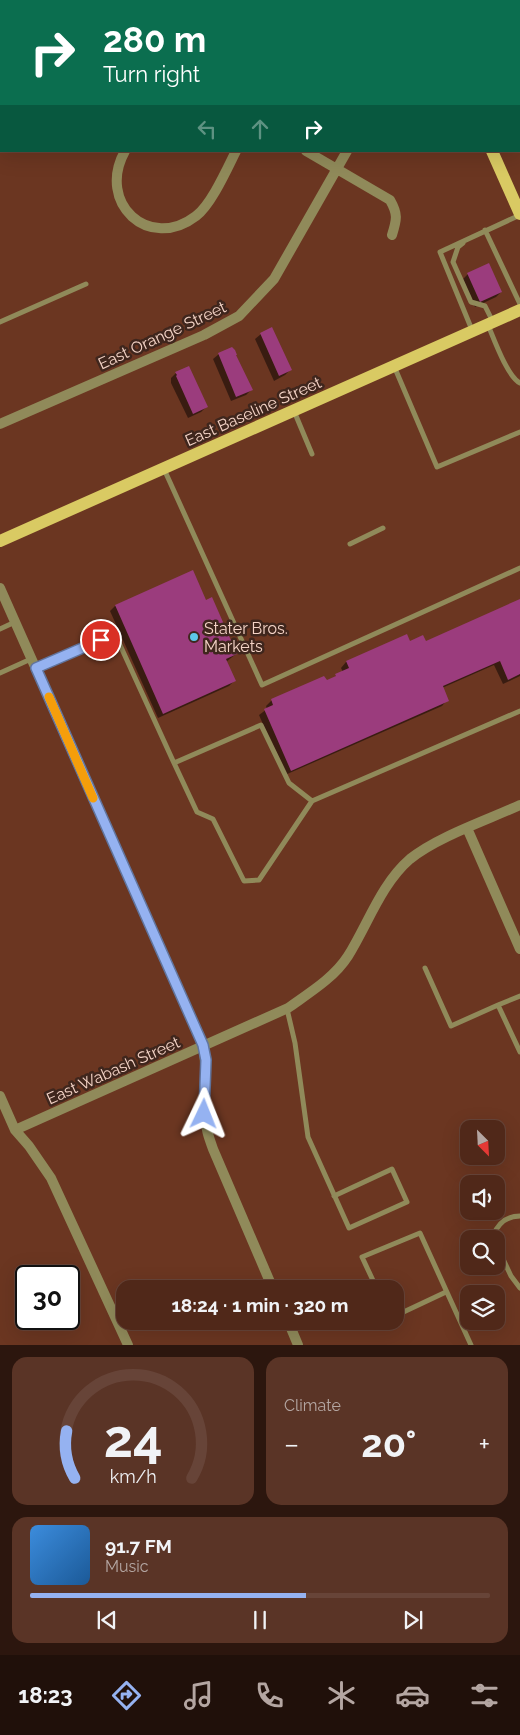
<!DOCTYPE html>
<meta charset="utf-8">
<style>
body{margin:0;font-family:Raleway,sans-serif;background:#5a3426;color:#f1f3f6;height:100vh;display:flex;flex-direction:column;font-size:19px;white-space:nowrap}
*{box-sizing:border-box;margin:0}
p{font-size:16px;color:#b4a6a2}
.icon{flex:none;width:28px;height:28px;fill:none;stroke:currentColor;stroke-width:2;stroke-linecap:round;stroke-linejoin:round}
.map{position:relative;height:1345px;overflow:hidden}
.panel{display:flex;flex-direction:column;gap:12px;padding:12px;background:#2c160e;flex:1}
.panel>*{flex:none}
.guide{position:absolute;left:0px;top:0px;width:520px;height:152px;box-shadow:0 5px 20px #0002,0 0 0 1px #674438;background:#0b6e4f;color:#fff;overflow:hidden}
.needle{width:32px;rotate:156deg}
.fabs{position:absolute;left:460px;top:1120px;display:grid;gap:10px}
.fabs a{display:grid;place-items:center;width:45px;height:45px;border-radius:10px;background:#502819;box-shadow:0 5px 20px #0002,0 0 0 1px #674438;font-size:25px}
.speed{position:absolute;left:15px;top:1265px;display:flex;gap:10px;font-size:25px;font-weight:700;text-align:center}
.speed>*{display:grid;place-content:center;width:65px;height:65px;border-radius:50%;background:#502819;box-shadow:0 5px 20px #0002,0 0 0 1px #674438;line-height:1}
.speed .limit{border:2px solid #111;border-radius:8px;background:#fff;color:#111}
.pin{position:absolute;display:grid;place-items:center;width:42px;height:42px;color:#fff;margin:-21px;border:2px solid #fff;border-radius:50%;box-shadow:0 1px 5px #0007}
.me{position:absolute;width:55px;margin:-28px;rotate:2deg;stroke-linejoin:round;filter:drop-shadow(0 0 4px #0008)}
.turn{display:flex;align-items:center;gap:18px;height:105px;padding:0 20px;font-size:22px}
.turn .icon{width:65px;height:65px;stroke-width:2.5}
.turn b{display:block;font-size:35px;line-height:42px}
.lanes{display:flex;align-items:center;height:48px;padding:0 20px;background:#0003;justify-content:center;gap:25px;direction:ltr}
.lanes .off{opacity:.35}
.big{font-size:38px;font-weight:700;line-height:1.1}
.panel .card{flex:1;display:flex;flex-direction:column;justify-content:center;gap:8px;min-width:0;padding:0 18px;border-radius:15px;background:#5a3426}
.panel .dial{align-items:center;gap:0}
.dial svg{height:130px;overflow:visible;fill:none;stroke:#674438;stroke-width:7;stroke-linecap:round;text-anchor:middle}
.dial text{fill:#f1f3f6;stroke:none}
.song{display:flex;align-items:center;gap:15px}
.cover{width:60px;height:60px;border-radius:8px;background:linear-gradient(135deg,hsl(210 70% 55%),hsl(210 70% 35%))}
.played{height:5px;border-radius:2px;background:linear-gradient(90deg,#95b2f1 60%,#674438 60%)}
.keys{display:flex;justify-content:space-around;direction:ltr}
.heat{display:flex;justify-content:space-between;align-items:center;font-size:28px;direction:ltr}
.panel .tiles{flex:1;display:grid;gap:12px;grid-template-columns:1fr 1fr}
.card:last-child{grid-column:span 2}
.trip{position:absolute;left:116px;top:1280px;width:288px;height:50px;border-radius:15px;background:#502819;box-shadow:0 5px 20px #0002,0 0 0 1px #674438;font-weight:700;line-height:50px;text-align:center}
.dock{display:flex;height:80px;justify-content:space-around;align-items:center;background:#20100a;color:#b4a6a2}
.dock .icon{width:35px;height:35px}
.dock .current{color:#95b2f1}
.dock b{font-size:22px;color:#f1f3f6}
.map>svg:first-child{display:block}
.shadow{fill:#0007}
.building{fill:#9b3c7d}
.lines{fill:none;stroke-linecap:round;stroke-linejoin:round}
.service{stroke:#908a5a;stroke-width:5}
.minor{stroke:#908a5a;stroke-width:10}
.primary{stroke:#d9ca63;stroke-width:12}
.route-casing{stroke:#61749d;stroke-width:12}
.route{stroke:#95b2f1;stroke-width:9}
.slow{stroke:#f59e0b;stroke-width:9}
.poi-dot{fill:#5dc7e8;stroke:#3f261d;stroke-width:2}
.labels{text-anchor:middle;stroke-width:5;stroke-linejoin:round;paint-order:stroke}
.street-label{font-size:16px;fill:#f5d4c7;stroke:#3f261d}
.poi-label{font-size:16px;fill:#f5d4c7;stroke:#3f261d;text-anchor:start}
</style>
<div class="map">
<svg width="520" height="1345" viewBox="0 0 520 1345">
<rect width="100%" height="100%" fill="#6b3621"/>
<path class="shadow" d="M520,58V72H519V59Z
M468,274L501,292L496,297L475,307L462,280Z
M261,334L290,370L285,375L274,381L255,339Z
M219,354L251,390L246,395L231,401L213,359Z
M176,373L206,407L201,412L188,418L171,383V378Z
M205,601L236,654L226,662L234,681L229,686L158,718L110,611L115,606Z
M520,601V676L503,684L494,665L442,688L447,700L442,706L285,775L259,715L267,709L266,706L271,701L324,677L326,682L331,680L343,672L341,668L346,662L407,636L410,643H425Z"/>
<path class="building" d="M489,263L502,292L480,302L467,273Z
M272,327L292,370L279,376L260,333Z
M232,347L235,350L237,355H236L253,390L236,397L218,353Z
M189,366L208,407L193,414L176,376L177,375L175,372Z
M193,570L206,600L212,597L237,654L226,659L236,681L163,714L115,605Z
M520,599V674L508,680L500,661L443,686L449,701L291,771L264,709L273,705L271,699L324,676L327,680L336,676L335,674L349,668L346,661L407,634L410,641L423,635L426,641Z"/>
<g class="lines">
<path class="service" d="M62,0V1
M477,0V1
M506,0V1
M519,46L520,45
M519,55L520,54
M519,76L520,75
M519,96L520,95
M485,230L520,304
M463,243L458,247L453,262L471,302L485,306L493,322
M0,322L86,284
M488,325C494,339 507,376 520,383
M472,330L440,252L520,215
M394,366L437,467L520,432
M294,411L312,454
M164,469L262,685L520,568
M350,544L383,528
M0,629L15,622
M36,668L115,634L174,763
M0,673L31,659
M312,801L289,783L261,725L174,763L197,812L213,819L244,881L259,880L312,801L520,711
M425,968L451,1026L498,1005
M520,996L498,1005L520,1052
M287,1009L295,1043L308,1137L349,1228L407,1202L392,1169L334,1196
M494,1239L493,1236C498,1223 506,1216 520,1216
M496,1244L511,1276L520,1288
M377,1289L362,1257L420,1233L471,1345
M395,1316L446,1292"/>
<path class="minor" d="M94,1L95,0
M210,1L211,0
M322,1L323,0
M0,75L1,74
M519,117H520
M125,151C96,203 149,252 196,216C211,205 227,169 236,151
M306,151L390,200C398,214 397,219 392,235
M0,424L204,335L239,316L274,279L347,151
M0,588L203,1045C208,1069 203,1091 205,1115C205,1127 209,1138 213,1149L273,1289
M467,828L520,949
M0,1096L15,1130L29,1146L51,1178L128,1345
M15,1130L288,1008C309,993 334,978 348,956C368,924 381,884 410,859C437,837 487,820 520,805
M288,1321L298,1345"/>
<path class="primary" d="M424,0L425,1
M492,151L520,214
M0,541L520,310"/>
</g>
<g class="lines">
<g class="route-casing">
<path id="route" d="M101,640L36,668L203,1045L206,1060L204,1114"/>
</g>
<use href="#route" class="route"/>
<path class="slow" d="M49,697L93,798"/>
</g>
<circle class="poi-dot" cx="194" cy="637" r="5"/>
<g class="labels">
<g class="street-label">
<text transform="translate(162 335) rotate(-25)" y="6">East Orange Street</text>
<text transform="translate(253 411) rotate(-24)" y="6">East Baseline Street</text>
<text transform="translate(113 1070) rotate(-24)" y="6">East Wabash Street</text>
</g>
<g class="poi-label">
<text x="204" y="634">Stater Bros.<tspan x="204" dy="18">Markets</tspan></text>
</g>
</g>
</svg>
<div class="fabs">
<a><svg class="needle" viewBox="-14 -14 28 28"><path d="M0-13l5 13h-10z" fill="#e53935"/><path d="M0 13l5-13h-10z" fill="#b4a6a2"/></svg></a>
<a><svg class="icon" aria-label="sound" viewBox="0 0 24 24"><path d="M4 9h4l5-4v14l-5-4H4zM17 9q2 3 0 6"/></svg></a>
<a><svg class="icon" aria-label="search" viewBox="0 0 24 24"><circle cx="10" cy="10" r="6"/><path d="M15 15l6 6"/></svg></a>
<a><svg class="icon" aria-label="layers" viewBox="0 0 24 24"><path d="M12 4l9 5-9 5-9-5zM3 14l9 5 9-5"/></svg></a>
</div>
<div class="speed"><div class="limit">30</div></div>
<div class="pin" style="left:101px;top:640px;background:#d93025"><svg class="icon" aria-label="arrive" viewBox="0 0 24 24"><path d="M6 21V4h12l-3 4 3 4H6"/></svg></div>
<svg class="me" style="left:204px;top:1114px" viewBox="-20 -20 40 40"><path d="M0-17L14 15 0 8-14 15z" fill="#95b2f1" stroke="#fff" stroke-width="4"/></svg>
<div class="trip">18:24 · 1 min · 320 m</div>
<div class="guide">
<div class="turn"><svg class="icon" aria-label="right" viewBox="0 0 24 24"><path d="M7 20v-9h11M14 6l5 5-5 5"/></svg><div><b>280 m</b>Turn right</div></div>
<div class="lanes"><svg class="icon off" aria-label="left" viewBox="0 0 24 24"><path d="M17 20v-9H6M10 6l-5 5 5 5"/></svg><svg class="icon off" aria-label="ahead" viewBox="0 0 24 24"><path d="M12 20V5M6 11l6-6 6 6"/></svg><svg class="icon" aria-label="right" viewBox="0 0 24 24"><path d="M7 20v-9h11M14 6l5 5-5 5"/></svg></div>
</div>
</div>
<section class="panel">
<div class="tiles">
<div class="card dial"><svg viewBox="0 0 100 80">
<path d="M14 69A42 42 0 1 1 86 69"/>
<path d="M14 69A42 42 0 0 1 9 40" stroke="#95b2f1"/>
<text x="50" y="56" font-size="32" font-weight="700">24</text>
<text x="50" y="72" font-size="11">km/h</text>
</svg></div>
<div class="card"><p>Climate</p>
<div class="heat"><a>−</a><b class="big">20°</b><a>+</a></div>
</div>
<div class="card">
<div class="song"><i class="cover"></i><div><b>91.7 FM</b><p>Music</p></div></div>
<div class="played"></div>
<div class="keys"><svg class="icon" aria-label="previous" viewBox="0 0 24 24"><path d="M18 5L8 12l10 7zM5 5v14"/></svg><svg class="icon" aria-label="pause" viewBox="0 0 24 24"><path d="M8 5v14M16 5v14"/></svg><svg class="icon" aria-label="next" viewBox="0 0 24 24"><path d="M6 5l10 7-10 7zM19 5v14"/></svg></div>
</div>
</div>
</section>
<nav class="dock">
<b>18:23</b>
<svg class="icon current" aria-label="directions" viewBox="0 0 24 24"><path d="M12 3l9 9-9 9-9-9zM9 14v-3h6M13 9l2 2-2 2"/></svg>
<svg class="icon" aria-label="music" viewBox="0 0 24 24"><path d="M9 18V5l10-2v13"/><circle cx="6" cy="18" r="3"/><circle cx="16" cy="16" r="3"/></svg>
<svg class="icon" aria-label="phone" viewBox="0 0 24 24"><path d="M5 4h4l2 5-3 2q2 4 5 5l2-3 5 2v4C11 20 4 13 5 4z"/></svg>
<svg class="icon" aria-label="climate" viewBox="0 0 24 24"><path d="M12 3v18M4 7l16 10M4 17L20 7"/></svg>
<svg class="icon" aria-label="car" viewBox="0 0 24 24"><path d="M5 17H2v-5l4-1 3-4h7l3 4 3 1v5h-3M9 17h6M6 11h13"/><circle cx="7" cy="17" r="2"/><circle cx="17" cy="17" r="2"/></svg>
<svg class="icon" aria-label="filters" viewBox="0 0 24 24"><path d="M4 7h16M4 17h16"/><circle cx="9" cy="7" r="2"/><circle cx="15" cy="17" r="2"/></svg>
</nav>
